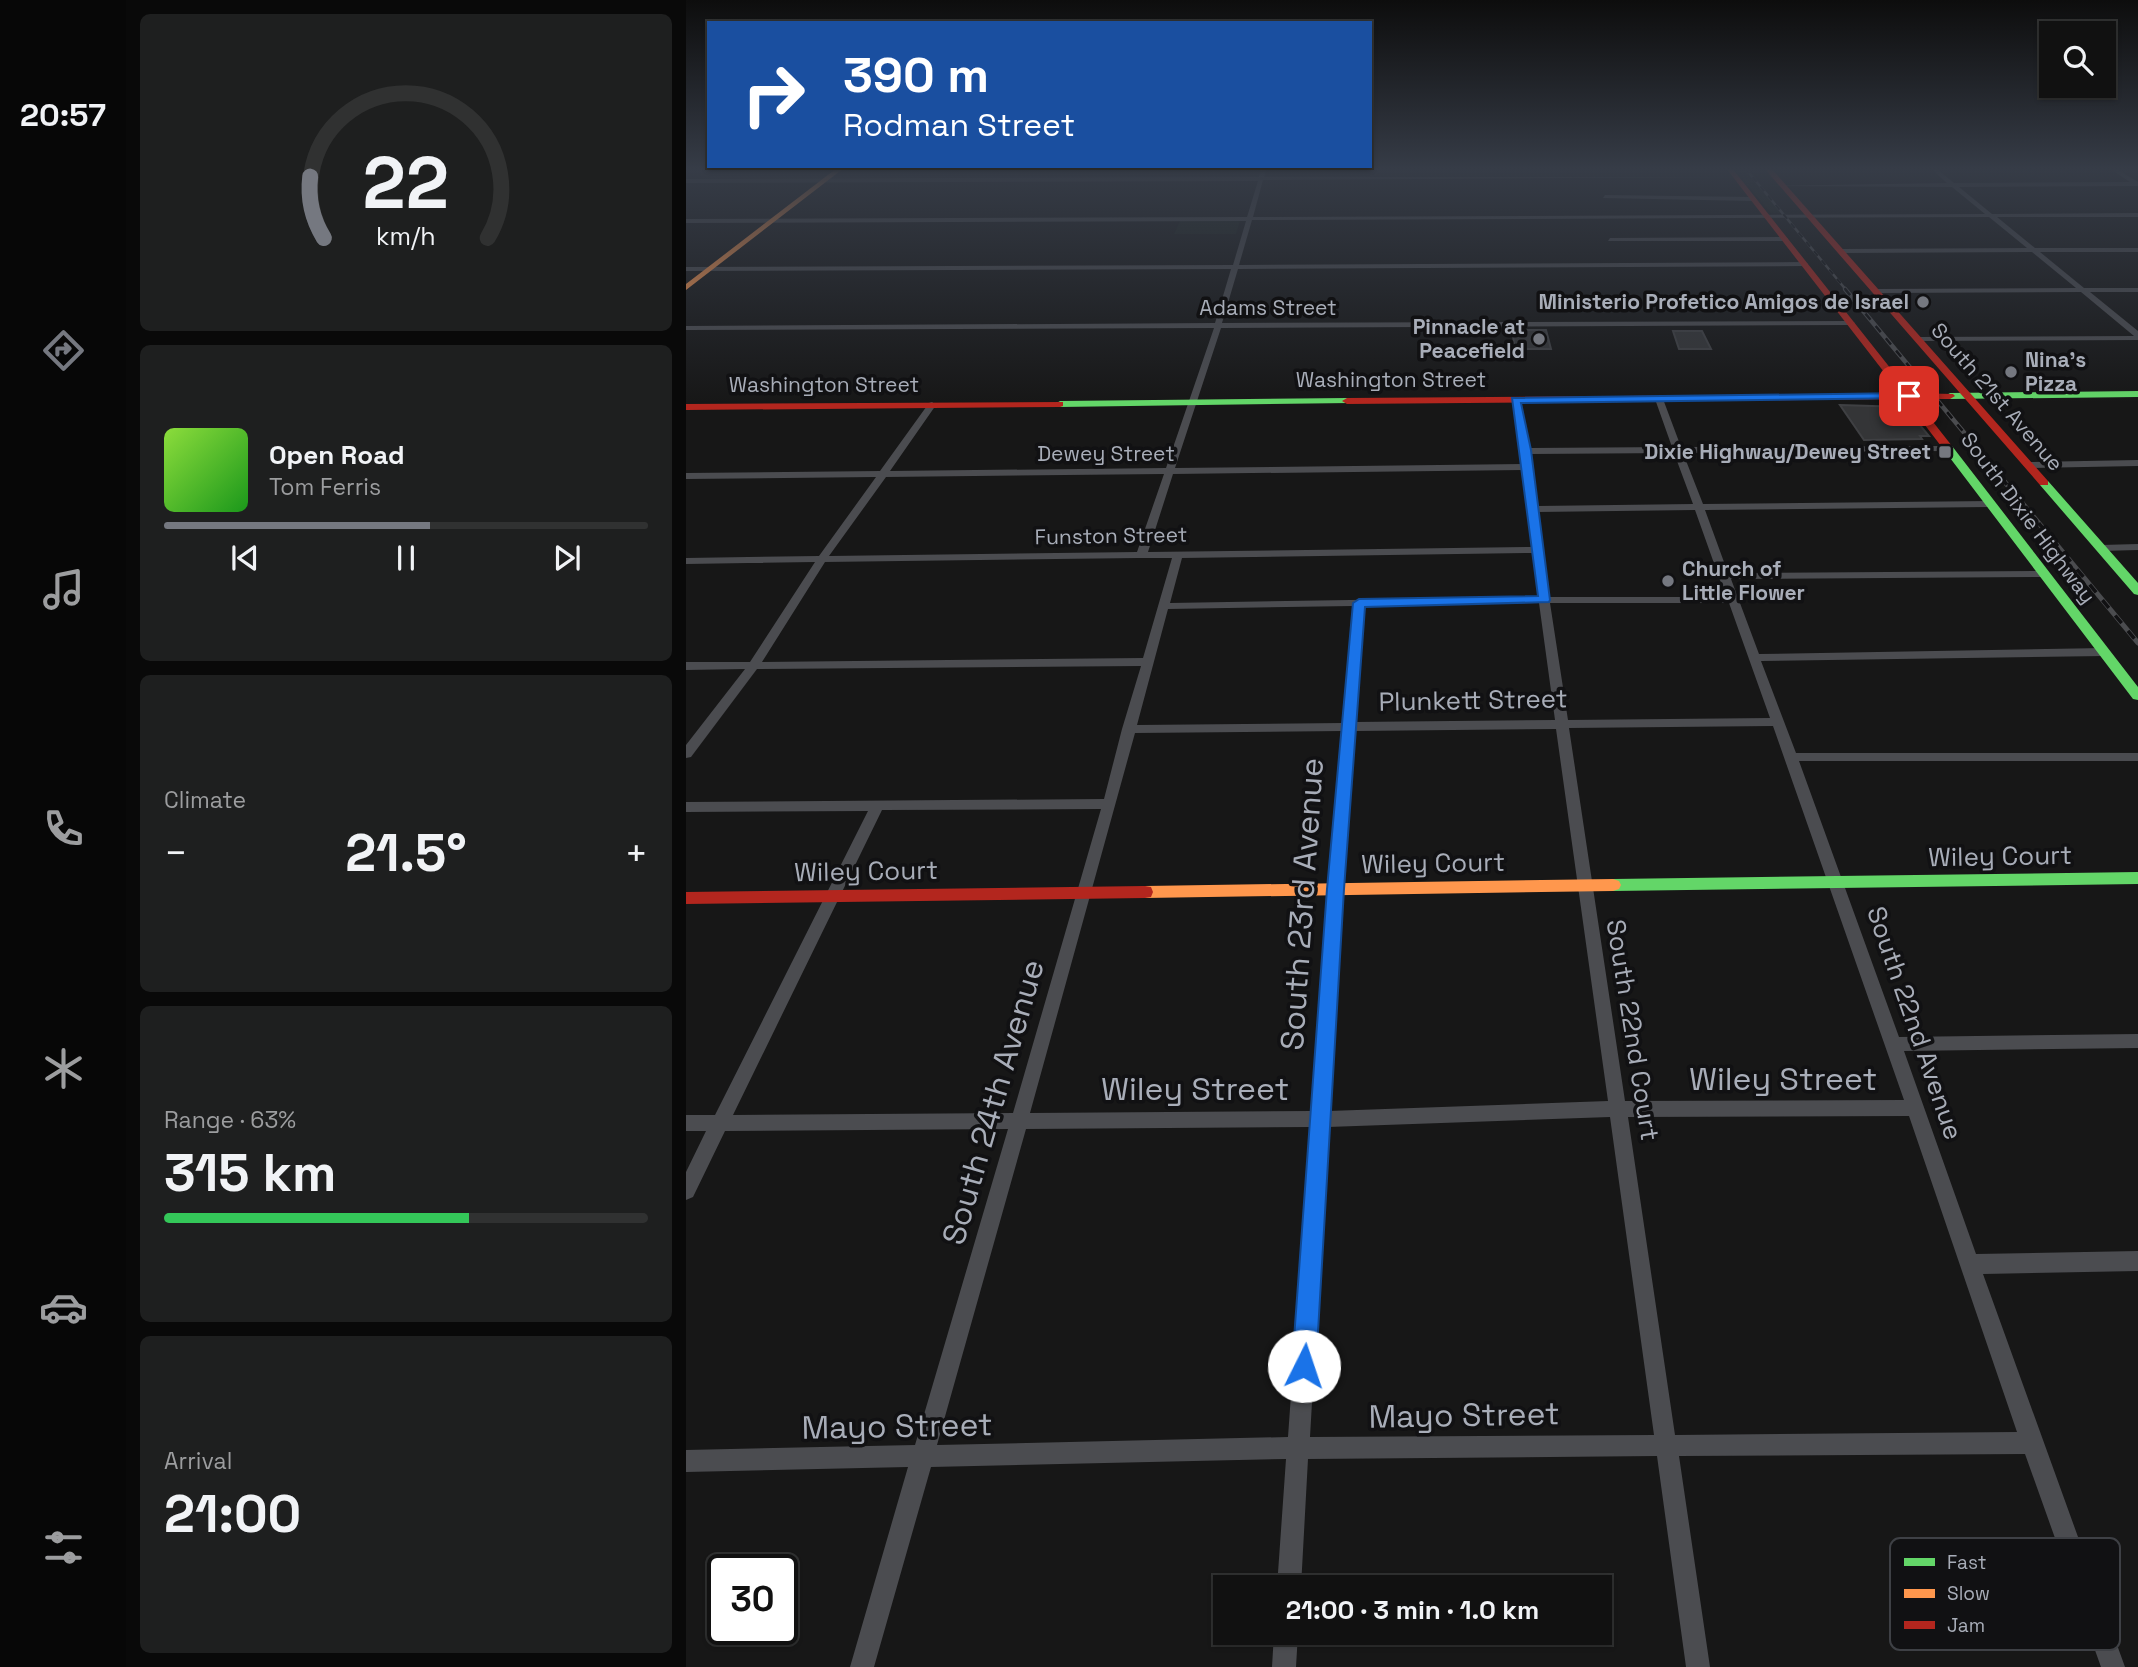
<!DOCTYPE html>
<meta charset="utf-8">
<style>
body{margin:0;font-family:"Space Grotesk",sans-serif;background:#1e1f1f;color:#f1f3f6;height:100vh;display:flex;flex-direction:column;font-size:26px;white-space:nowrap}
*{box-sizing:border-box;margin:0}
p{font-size:23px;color:#9c9d9f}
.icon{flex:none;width:38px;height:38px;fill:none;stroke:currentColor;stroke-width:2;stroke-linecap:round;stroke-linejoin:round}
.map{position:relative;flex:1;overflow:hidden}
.sheet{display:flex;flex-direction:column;gap:14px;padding:14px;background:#090909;width:560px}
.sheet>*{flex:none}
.hud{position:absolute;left:21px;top:21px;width:665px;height:147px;border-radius:0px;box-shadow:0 2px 5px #0004,0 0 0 2px #303131;background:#1a4fa0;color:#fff;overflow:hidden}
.controls{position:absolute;left:1353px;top:21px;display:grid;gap:14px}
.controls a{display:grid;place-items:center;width:77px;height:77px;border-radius:0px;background:#111;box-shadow:0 2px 5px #0004,0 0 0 2px #303131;font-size:35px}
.speed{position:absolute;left:21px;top:1554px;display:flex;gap:14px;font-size:35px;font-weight:700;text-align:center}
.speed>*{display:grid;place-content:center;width:91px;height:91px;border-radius:50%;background:#111;box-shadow:0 2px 5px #0004,0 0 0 2px #303131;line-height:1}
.speed .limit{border:4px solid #111;border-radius:10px;background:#fff;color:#111}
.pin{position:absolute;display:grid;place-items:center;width:60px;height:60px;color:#fff;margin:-30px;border-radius:14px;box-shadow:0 4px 10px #0006}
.me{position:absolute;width:77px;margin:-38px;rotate:4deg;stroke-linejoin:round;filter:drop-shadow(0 0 5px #0008)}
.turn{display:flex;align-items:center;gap:24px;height:147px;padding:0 21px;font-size:32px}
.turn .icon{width:91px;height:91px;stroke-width:2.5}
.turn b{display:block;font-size:49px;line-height:60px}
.big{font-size:52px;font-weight:700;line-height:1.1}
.sheet .card{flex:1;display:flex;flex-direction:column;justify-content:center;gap:10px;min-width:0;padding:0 24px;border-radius:10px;background:#1e1f1f}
.sheet .dial{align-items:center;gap:0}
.dial svg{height:182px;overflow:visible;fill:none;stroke:#303131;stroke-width:7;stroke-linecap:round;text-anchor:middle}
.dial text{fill:#f1f3f6;stroke:none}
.song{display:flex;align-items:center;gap:21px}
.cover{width:84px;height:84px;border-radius:10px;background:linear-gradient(135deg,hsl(90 70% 55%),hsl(120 70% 35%))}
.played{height:7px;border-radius:4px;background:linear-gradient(90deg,#757880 55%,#303131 55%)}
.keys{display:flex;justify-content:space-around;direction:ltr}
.heat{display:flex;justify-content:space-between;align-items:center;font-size:38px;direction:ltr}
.charge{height:10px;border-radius:5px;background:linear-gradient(90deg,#34c759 63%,#303131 0)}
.trip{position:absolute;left:527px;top:1575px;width:399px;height:70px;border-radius:0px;background:#111;box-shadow:0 2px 5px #0004,0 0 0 2px #303131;font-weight:700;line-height:70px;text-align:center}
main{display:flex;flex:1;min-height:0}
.tabs{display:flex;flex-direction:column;width:126px;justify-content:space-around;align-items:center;background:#070707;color:#9c9d9f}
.tabs .icon{width:49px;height:49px}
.tabs .current{color:#757880}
.tabs b{font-size:32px;color:#f1f3f6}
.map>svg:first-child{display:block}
.green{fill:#1b211c}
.building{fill:#343537;stroke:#3f4043;stroke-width:2}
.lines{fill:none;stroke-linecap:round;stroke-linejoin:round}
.street{fill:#4b4c50;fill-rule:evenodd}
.fast{fill:#63d668;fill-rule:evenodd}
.slow{fill:#ff974d;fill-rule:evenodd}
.jam{fill:#b3261e;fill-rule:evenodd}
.rail-far2-casing{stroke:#4b4c4f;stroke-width:2.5}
.rail-far1-casing{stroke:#4b4c4f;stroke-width:4.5}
.rail-casing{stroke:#4b4c4f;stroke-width:5}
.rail-far2{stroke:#111113;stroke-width:2;stroke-dasharray:6;stroke-linecap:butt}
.rail-far1{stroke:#111113;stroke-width:2.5;stroke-dasharray:8;stroke-linecap:butt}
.rail{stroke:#111113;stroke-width:3.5;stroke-dasharray:10;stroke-linecap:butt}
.route{fill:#1a73e8;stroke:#114b97;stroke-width:2}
.poi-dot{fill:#757880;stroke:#111113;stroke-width:2.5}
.labels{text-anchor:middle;stroke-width:7;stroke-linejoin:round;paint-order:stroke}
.far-poi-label{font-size:21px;font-weight:bold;fill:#a8adb8;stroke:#111113;text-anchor:end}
.far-street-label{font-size:21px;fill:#a8adb8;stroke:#111113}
.street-label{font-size:26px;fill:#a8adb8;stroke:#111113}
.near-street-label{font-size:32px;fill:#a8adb8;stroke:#111113}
.key{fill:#111113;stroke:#3e4045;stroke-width:2}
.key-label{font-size:19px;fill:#a8adb8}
</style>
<main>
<nav class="tabs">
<b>20:57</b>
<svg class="icon current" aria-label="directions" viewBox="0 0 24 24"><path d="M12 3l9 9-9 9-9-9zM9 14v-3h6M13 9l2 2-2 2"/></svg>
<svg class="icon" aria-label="music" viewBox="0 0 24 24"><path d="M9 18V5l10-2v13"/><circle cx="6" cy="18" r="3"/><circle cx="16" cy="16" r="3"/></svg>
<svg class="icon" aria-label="phone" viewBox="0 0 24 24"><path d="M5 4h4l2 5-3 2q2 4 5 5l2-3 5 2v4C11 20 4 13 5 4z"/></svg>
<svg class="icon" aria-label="climate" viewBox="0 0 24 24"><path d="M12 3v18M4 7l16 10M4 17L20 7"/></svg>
<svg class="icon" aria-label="car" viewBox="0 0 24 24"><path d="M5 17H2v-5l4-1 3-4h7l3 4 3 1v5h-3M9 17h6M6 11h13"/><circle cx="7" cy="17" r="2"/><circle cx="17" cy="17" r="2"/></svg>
<svg class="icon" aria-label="filters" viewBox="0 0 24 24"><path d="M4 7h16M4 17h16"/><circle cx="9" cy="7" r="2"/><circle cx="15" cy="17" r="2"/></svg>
</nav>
<section class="sheet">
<div class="card dial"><svg viewBox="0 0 100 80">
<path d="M14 69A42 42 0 1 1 86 69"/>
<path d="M14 69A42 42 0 0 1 8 42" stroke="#757880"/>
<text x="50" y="56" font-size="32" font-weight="700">22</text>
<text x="50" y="72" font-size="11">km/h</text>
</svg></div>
<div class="card">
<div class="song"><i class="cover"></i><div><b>Open Road</b><p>Tom Ferris</p></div></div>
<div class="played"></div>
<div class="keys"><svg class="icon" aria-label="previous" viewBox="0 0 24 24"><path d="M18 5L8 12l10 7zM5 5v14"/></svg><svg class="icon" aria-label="pause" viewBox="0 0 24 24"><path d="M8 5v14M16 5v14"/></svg><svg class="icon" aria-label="next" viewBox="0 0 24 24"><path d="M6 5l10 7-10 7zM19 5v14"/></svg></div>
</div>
<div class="card"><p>Climate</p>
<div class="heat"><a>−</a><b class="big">21.5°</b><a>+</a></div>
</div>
<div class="card"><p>Range · 63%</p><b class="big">315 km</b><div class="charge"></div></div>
<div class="card"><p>Arrival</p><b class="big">21:00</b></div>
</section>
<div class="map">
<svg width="1452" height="1667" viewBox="0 0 1452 1667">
<rect width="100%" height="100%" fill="#171717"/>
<path class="green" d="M1047,168H1059L1096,213H1085Z
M494,221H554L550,234H488Z"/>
<path class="building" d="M826,330H860L865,349H829Z
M987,331H1016L1025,349H993Z
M1154,405L1219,407L1243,436H1234L1236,439L1178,440Z"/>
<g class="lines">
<path class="street" d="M575,168H581L578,177H1053L577,180L567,217L1299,214L1266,187L1082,186L1261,183L1244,168H1250L1268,183L1444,182L1423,168H1429L1452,182V186L1273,187L1306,214L1452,213V217H1311L1349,248H1452V252H1354L1398,288H1452V292H1404L1452,331V340L1230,341V337H1233L1448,336L1395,292L1191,293L1187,291L1191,289L1390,288L1346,252L1156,253L1153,251L1156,249L1341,248L1303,217L566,220L553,265L1119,262L1122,264L1119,266L552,269L536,323L1165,321L1169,323L1165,325L535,328L489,468L837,464L826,400L830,397L834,400L844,448L986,447L969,399L973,396L977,399L995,447L1264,446L1266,448L1261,451L997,453L1017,504L1304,501L1309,504L1304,507L1019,510L1042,573L1357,571L1362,574L1357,577L1045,579L1073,654L1418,648L1424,652L1418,656L1075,661L1110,753H1452V761H1113L1213,1037L1452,1034V1048L1218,1051L1290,1254L1452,1251V1271L1297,1274L1439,1667H1415L1339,1454L993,1456L1024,1667H1000L971,1456L622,1459L615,1587H591L600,1459L245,1467L188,1667H164L222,1467L0,1472V1450L229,1445L322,1129L39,1131L7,1197L0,1200V1172L20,1131H0V1115H29L182,811L0,812V802L418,799L436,729L455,666L71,669L5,757L0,758V745L59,669L0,670V662H64L129,562L0,564V558L133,556L190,477L0,479V473L194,471L243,403L246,402L250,405L204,471L480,468L528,328L0,330V326L529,323L545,269L0,271V267L547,265L560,221L0,223V219L561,217L572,181L0,183V179L573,177ZM988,453L1007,504L851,506L845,454ZM837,470L846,547L462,552L487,474ZM478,474L451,552L143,556L200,477ZM1009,510L1040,597H863L852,512ZM846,553L852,597L484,603L496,558ZM452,558H486L457,658L76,662L139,562ZM853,603L869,720L669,722L678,606ZM864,603H1043L1084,718L882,720ZM667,606L657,723L451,725L482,609ZM1087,726L1218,1100L939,1101L883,728ZM870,729L922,1101L643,1111L669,731ZM656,731L626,1111L344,1113L449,733ZM415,809L327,1113L47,1115L196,810ZM1223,1116L1331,1432L989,1435L942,1117ZM924,1117L968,1435L624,1437L642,1127ZM624,1127L602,1437L251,1445L340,1129Z
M919,195L1067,197L1070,199L1067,201L917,198Z
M924,238L1099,237L1102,239L1099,241H922Z
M1452,460V466L1342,468L1337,465L1342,462Z
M1452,544V550L1415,551L1410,548L1415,545Z
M588,1633H612L610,1667H586Z"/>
<path class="fast" d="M1452,391V397L1264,399L1259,396L1264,393Z
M661,398L664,399V403L374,407L369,404L374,401Z
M1258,446H1266L1452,687V700L1447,699L1258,450Z
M1354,481H1362L1452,583V595L1448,594L1354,485Z
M1452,872V884L927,891L921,889L919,885L921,881L927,879Z"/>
<path class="slow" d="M151,168H158L0,290V284Z
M927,879L933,881L935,885L933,889L927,891L459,898L453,897L451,892L453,887L459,886Z"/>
<path class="jam" d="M1040,168H1046L1224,393L1267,394L1269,396L1264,399H1229L1266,446V450H1258L1219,399L661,404L656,401L661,398L1215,394Z
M1078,168H1085L1362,481V485H1354Z
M377,402V406L374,407L0,410V404Z
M459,886L465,887L467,892L465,897L459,898L0,904V892Z"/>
<g class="rail-far2-casing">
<path id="rail-far2" d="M1059,168L1161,291"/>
</g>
<g class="rail-far1-casing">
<path id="rail-far1" d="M1159,289L1290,447"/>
</g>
<g class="rail-casing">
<path id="rail" d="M1289,446L1452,643"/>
</g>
<use href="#rail-far2" class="rail-far2"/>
<use href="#rail-far1" class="rail-far1"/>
<use href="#rail" class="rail"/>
</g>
<linearGradient id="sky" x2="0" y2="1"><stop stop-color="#0d0d0d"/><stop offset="0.42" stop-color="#363c47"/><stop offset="1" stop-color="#363c47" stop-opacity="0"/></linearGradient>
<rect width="1452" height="402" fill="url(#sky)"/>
<path class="route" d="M1223,393L1226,394V398L835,403L845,450L864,600L863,602L679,607L658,889L630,1366L627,1374L618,1378L610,1374L606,1366L641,889L667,603L673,599L852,596L826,398Z"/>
<g class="poi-dot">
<circle cx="1237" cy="302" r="7"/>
<circle cx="853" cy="339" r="7"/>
<circle cx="1325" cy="372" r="7"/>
<rect x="1252" y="445" width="14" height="14" rx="3.5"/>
<circle cx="982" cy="581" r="7"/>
</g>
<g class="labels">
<g class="far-poi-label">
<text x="1223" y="309">Ministerio Profetico Amigos de Israel</text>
<text x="839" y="334">Pinnacle at<tspan x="839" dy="24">Peacefield</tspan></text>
<text x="1339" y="367" text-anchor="start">Nina's<tspan x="1339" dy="24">Pizza</tspan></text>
<text x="1245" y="459">Dixie Highway/Dewey Street</text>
<text x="996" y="576" text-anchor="start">Church of<tspan x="996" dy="24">Little Flower</tspan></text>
</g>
<g class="far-street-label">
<text x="582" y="315">Adams Street</text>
<text x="705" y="387">Washington Street</text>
<text x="138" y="392">Washington Street</text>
<text transform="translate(1311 397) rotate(49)" y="7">South 21st Avenue</text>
<text x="420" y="461">Dewey Street</text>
<text transform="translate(1342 518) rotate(53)" y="7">South Dixie Highway</text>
<text transform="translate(425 536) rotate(-1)" y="7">Funston Street</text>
</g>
<g class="street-label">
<text transform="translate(787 700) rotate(-1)" y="9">Plunkett Street</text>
<text transform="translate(1314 856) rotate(-1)" y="9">Wiley Court</text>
<text transform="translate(747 863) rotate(-1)" y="9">Wiley Court</text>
<text transform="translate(180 871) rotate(-1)" y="9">Wiley Court</text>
<text transform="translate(1229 1023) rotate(71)" y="9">South 22nd Avenue</text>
<text transform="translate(947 1030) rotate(81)" y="9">South 22nd Court</text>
</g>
<g class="near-street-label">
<text transform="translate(616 904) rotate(-86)" y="11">South 23rd Avenue</text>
<text x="1097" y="1090">Wiley Street</text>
<text x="509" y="1100">Wiley Street</text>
<text transform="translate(307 1102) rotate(-74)" y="11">South 24th Avenue</text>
<text transform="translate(778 1415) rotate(-1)" y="11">Mayo Street</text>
<text transform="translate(211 1426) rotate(-1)" y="11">Mayo Street</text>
</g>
</g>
<rect x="1204" y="1538" width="230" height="112" rx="10" class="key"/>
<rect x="1218" y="1558" width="31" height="8" fill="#63d668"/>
<rect x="1218" y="1589" width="31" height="9" fill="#ff974d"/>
<rect x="1218" y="1621" width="31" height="8" fill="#b3261e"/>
<g class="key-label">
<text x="1261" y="1569">Fast</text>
<text x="1261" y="1600">Slow</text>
<text x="1261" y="1632">Jam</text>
</g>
</svg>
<div class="controls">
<a><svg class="icon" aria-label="search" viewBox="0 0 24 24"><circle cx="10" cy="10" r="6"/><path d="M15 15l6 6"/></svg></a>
</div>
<div class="speed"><div class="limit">30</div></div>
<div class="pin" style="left:1223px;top:396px;background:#d93025"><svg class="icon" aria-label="arrive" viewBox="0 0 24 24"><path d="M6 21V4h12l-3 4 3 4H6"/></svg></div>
<svg class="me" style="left:618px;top:1366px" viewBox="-20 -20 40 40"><circle r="19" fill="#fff"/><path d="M0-13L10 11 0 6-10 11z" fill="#1a73e8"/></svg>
<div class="trip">21:00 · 3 min · 1.0 km</div>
<div class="hud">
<div class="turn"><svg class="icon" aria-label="right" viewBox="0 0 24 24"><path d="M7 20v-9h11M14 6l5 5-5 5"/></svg><div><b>390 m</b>Rodman Street</div></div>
</div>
</div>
</main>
